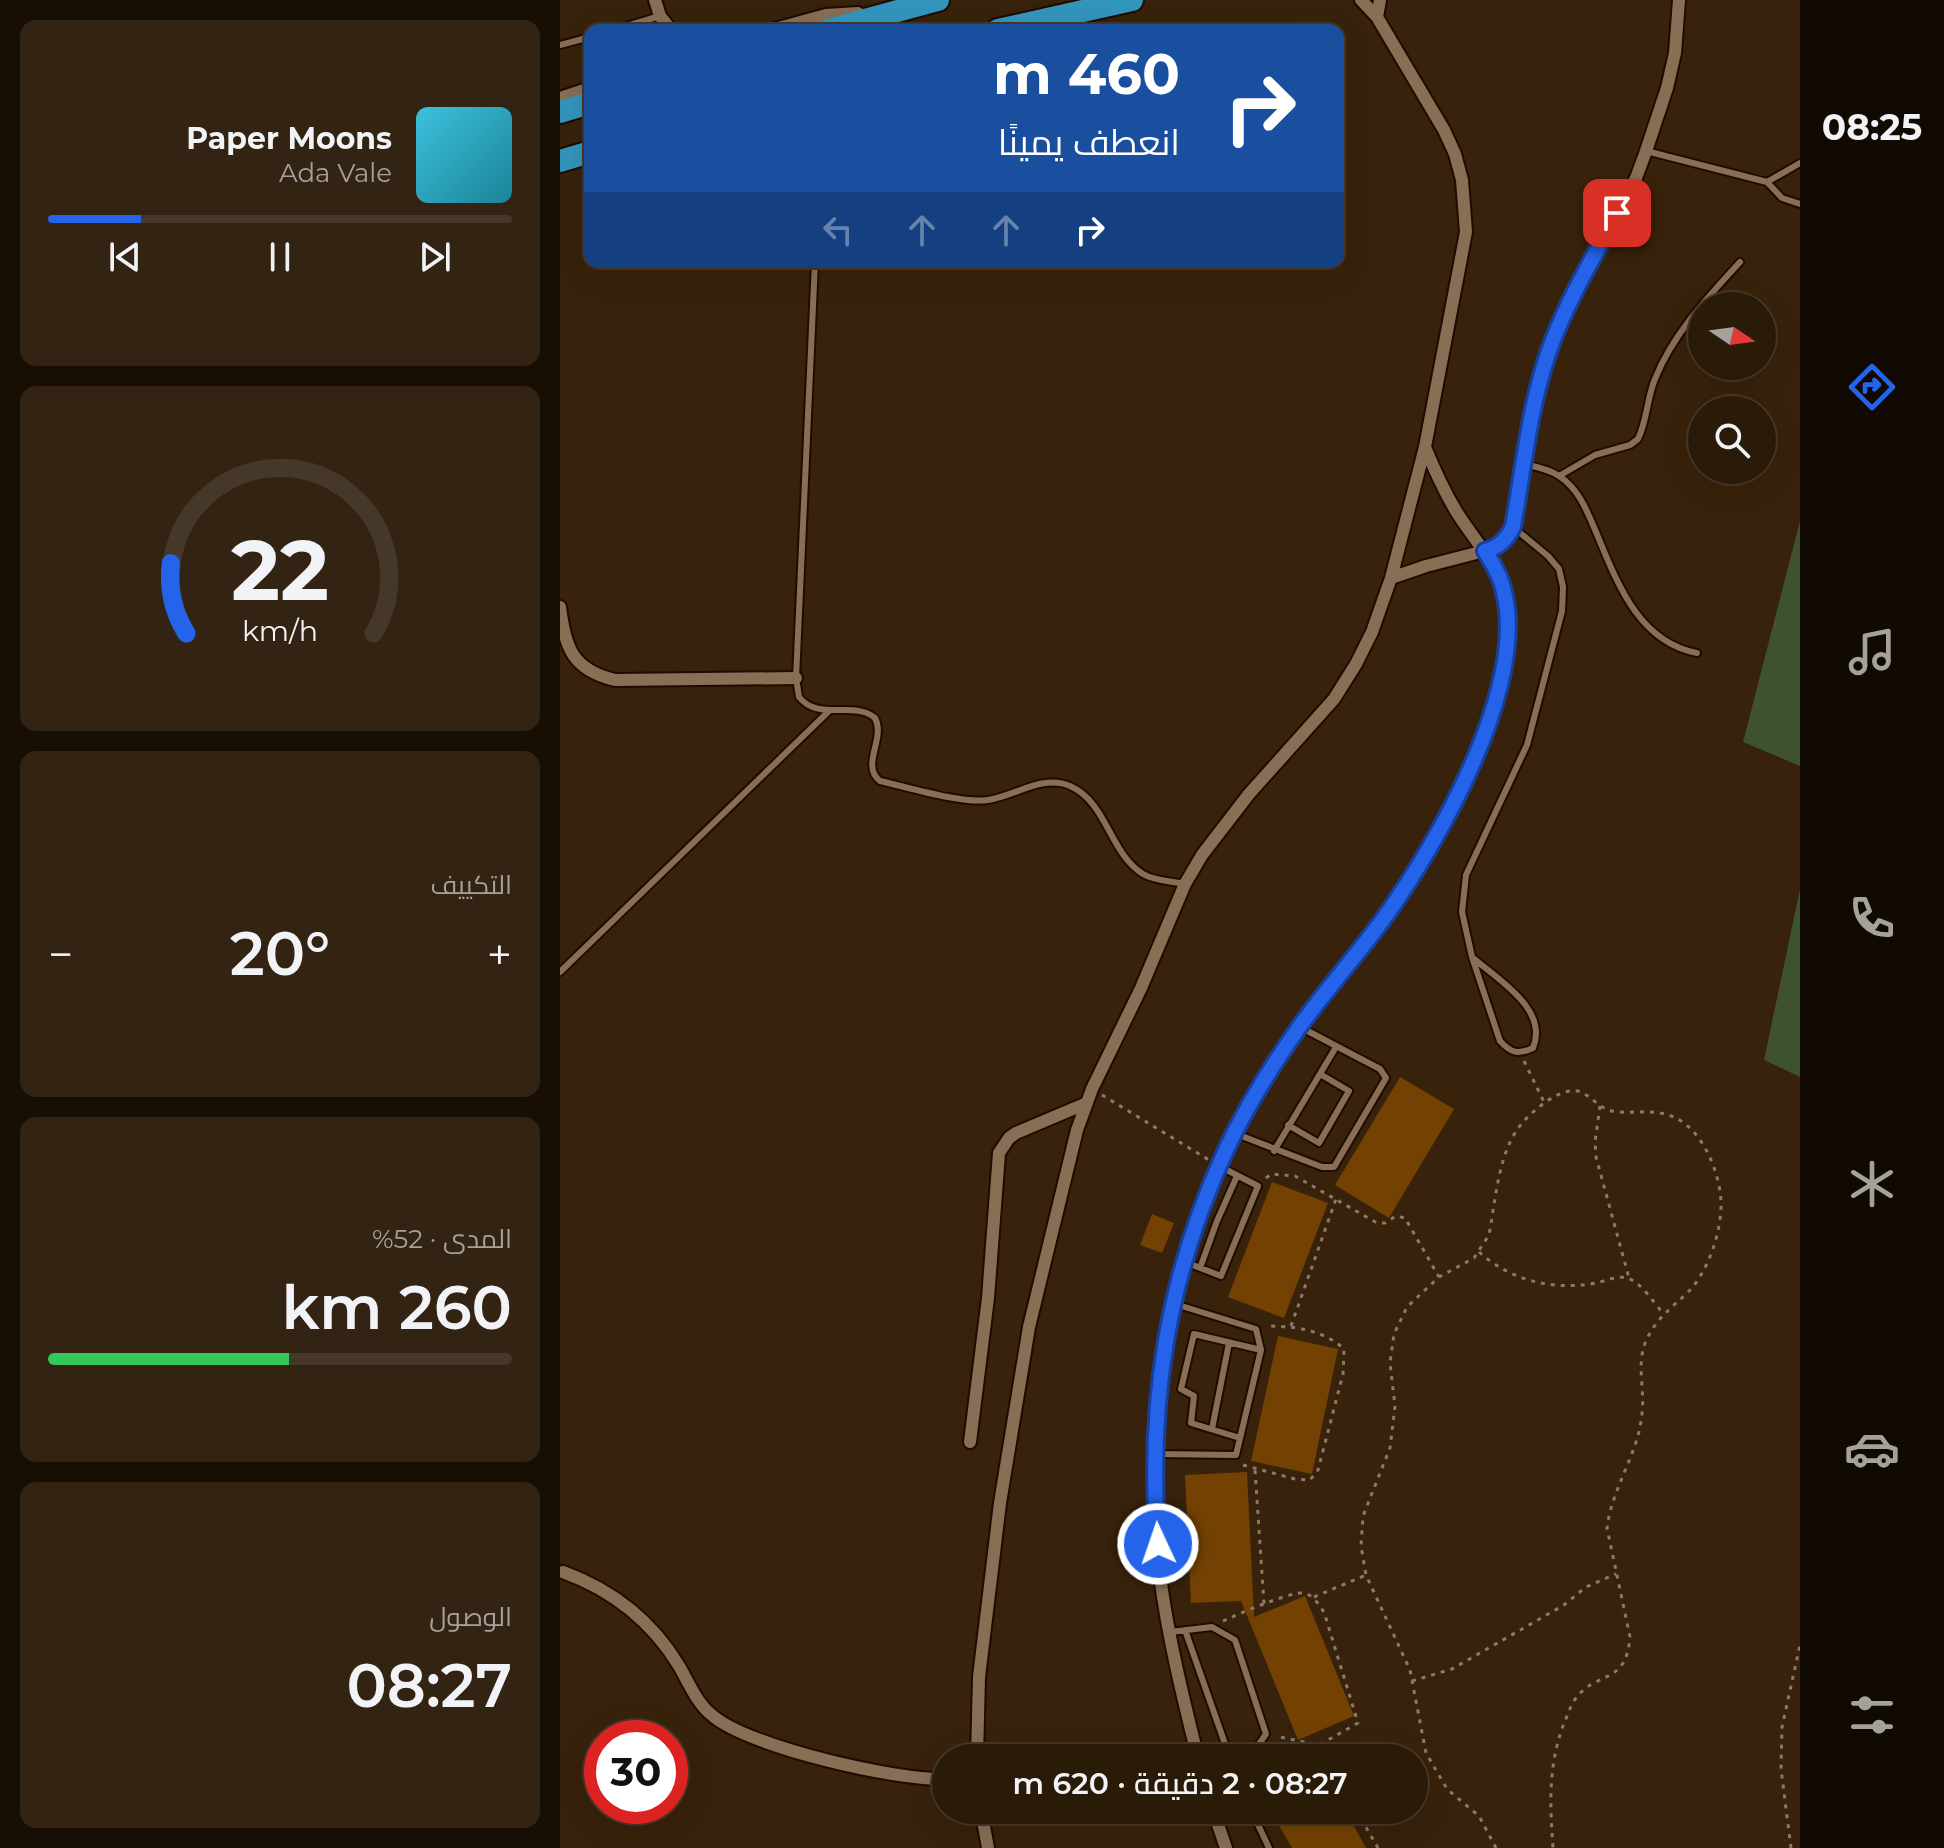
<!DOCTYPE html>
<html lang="ar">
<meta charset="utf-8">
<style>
body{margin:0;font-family:Montserrat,Cairo,sans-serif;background:#322312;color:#f1f3f6;direction:rtl;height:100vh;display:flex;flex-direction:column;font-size:30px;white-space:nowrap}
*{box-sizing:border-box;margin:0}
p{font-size:26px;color:#a5a19c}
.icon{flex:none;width:44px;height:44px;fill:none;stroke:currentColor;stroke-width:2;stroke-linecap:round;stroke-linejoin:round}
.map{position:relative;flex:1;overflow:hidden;direction:ltr}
.sheet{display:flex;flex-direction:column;gap:20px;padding:20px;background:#170e04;width:560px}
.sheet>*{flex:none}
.guide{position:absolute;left:24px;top:24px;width:760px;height:244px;border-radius:16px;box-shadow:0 8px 32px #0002,0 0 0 2px #463829;direction:rtl;background:#1a4fa0;color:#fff;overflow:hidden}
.needle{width:52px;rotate:103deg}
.buttons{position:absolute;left:1128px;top:292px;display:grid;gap:16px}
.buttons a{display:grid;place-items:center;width:88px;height:88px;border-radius:50%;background:#2a1a08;box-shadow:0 8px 32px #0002,0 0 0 2px #463829;font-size:40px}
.speed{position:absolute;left:24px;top:1720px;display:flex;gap:16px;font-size:40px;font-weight:700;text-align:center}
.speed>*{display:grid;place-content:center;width:104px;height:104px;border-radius:50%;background:#2a1a08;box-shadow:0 8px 32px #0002,0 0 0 2px #463829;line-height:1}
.speed .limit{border:12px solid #d22;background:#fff;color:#111}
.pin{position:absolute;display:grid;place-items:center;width:68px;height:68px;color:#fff;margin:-34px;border-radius:16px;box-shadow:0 4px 12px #0006}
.me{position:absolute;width:88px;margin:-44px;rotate:357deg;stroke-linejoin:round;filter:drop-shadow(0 0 6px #0008)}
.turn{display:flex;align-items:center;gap:28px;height:168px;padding:0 32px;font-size:36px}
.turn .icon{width:104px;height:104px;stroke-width:2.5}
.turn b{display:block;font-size:56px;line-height:68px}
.lanes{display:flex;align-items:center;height:76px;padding:0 32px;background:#0003;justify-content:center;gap:40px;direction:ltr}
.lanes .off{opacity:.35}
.big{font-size:60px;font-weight:600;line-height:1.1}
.sheet .tile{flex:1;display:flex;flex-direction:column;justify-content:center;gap:12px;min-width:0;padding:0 28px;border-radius:16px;background:#322312}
.sheet .dial{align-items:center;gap:0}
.dial svg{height:208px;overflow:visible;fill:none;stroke:#463829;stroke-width:7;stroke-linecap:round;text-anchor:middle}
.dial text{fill:#f1f3f6;stroke:none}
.song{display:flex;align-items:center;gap:24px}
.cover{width:96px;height:96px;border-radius:12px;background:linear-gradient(135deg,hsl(190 70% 55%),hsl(190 70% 35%))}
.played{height:8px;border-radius:4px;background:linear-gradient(90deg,#2563eb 20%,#463829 20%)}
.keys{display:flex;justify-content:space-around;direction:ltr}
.heat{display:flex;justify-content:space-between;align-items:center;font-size:44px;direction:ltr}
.charge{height:12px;border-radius:6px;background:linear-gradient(90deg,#34c759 52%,#463829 0)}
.trip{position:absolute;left:372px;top:1744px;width:496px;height:80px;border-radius:40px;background:#2a1a08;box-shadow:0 8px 32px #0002,0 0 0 2px #463829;font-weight:600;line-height:80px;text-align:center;direction:rtl}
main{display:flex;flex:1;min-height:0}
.tabs{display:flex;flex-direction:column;width:144px;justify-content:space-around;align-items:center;background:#110a03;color:#a5a19c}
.tabs .icon{width:56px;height:56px}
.tabs .active{color:#2563eb}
.tabs b{font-size:36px;color:#f1f3f6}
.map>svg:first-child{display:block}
.green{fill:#3f5230}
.building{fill:#734202}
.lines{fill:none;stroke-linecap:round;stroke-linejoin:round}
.lane-casing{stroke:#1f0b00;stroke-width:10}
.street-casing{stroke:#1f0b00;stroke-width:16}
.highway-casing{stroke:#1f0b00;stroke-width:26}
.path{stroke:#8c7a68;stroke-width:3;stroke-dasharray:4 6;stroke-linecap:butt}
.lane{stroke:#886e55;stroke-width:6}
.street{stroke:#886e55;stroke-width:12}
.highway{stroke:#3395bc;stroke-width:22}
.route-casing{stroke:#184099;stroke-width:20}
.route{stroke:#2563eb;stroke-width:14}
</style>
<main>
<nav class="tabs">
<b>08:25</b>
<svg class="icon active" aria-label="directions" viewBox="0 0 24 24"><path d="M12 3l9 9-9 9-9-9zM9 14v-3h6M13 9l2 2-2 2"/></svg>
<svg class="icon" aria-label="music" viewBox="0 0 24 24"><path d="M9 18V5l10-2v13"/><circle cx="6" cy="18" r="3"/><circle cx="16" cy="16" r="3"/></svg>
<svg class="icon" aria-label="phone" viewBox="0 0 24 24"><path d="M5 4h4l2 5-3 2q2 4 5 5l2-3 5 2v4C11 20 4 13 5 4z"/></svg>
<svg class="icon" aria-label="climate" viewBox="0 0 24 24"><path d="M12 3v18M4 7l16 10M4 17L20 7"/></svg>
<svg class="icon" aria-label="car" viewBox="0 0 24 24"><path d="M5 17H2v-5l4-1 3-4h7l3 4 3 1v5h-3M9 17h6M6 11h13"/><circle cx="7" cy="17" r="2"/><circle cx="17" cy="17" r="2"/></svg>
<svg class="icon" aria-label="filters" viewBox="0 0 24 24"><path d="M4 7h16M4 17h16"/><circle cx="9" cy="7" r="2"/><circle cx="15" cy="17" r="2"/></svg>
</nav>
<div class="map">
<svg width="1240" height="1848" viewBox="0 0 1240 1848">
<rect width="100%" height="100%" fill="#38220b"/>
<path class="green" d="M1240,521V766L1183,742Z
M1240,889V1077L1204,1060Z"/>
<path class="building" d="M840,1077L894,1109L829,1218L775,1185Z
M712,1182L768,1203L724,1318L668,1297Z
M592,1214L614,1223L602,1253L580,1245Z
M718,1336L778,1349L752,1474L691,1461Z
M687,1472L694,1617L745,1596L794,1716L738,1740L681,1601L631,1603L625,1475Z
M710,1810H785L806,1848H732Z"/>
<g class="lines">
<g class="lane-casing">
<path id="lane" d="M53,30L100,16
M0,45L30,37
M1086,151L1207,182
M1240,163L1207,182L1222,198L1240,204
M255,262L236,678L239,697C259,722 294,700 315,718C326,739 300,765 320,781C347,787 402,804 428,800C455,796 483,774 510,786C547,802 550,854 583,874C594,881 612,881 625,884
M964,464C976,467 989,469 999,476C1019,489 1027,511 1036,532C1057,582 1078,642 1137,653
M999,476L1035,455L1070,445L1078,439C1087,421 1087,398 1095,379C1113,334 1147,298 1180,262
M912,957C938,980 989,1009 973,1048C958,1055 951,1053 940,1041L912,957L902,912L906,875L967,745L1002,611L1003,587L999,569L988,556L953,527
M0,972L268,712
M728,1125L759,1143L789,1091L760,1074
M674,1133L762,1167H774L826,1078L820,1069L740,1027
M714,1151L776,1047
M625,1262L661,1276L698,1186L659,1166
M640,1268L657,1221L677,1176
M652,1429L669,1343
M680,1438L631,1423L634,1396L621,1389L634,1334L701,1350
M594,1454L676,1455L701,1350L696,1329L615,1304
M625,1630L670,1758
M610,1632L652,1627L675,1640L706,1734L692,1754L681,1758
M680,1810L693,1814L709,1848
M655,1814L679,1810"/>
</g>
<g class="street-casing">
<path id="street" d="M95,0L100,16L111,30
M817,17L820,0
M211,30L266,15L298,13
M0,98L30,88
M831,578L866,566L936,548L953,527L977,393L984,367L1004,315L1076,178L1086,151L1107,88L1115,53L1119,0
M0,607C5,647 12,670 55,680L236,678
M410,1442L428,1298L439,1153L449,1138L456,1133L527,1103
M3,1572C52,1590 92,1621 119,1666C129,1683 137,1704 153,1716C189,1747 338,1781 386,1779
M417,1758L419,1677L440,1503L469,1327L517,1130L532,1089L581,988L625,884L642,855L689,794L774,699L796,664L812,632L831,578L865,447L906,232L902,180L895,154L884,130L817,17L801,0
M638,1758C623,1698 608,1637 600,1576C581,1426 605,1272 672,1137C712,1057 771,991 823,919C866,859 903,794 927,724C940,686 951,645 946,605C942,567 915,542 896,511C884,491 874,469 865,447
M421,1810L428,1848
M653,1810L666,1848"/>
</g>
<g class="highway-casing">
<path id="highway" d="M268,30L378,0
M438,30L572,0
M0,112L30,103
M0,161L30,152"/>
</g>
<path class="path" d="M964,1061L985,1104
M542,1095L649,1160
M1040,1106L1035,1142L1036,1157L1069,1278
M706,1178L711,1174L735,1176L817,1223H825L836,1216L845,1218L879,1277
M919,1252C949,1279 989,1290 1030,1284C1042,1283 1055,1275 1067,1278C1081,1282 1093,1302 1103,1313
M731,1326L776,1199
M683,1465L735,1479L750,1480L758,1470L783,1374L784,1349C764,1330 734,1326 707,1326
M695,1470L704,1604
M754,1597L806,1575
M663,1621C676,1615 727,1593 741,1593C753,1593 758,1604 764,1612L798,1723L759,1745L715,1736
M852,1681L892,1669L1004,1605L1026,1587L1056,1574
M759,1745L767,1758
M796,1810L818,1848
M936,1848L919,1816L887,1789L866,1753L850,1670L806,1575L801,1546L803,1516L830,1448L835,1406L830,1363L834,1334L847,1307L879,1277L914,1258L929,1235C936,1199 938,1149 964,1121C976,1108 1003,1085 1021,1092C1032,1097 1039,1108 1052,1111C1067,1114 1084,1110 1100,1113C1138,1118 1159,1167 1161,1201C1162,1230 1149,1270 1129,1291C1112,1308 1096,1318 1086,1341C1076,1363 1085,1389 1082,1413C1079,1453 1052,1487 1047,1528L1070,1637C1066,1686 1037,1670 1016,1698C1010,1706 1007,1717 1003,1726C988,1767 990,1805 993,1848
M1231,1848L1221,1769L1222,1727L1240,1645"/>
<use href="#lane" class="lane"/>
<use href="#street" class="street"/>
<use href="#highway" class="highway"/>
</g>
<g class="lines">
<g class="route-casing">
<path id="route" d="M598,1544C587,1405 607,1277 666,1150C686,1107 713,1064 740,1026C766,990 796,956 822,921C877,845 970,684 943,588C940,575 932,562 925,551C939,547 946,540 953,527C964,465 970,399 993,340C1010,296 1035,255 1057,213"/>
</g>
<use href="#route" class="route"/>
</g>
</svg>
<div class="buttons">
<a><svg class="needle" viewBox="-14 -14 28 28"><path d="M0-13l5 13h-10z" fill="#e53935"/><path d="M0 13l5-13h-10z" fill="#a5a19c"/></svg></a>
<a><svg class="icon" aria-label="search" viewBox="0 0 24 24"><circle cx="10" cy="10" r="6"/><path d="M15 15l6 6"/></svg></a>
</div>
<div class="speed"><div class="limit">30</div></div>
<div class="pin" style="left:1057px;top:213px;background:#d93025"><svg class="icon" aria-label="arrive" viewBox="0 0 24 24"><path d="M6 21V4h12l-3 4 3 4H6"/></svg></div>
<svg class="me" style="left:598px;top:1544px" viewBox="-20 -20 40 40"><circle r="17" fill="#2563eb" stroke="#fff" stroke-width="3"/><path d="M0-11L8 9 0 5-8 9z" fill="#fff"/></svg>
<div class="trip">08:27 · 2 دقيقة · 620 m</div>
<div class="guide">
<div class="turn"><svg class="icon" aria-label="right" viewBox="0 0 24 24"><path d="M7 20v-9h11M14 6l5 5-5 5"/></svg><div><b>460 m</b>انعطف يمينًا</div></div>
<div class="lanes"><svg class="icon off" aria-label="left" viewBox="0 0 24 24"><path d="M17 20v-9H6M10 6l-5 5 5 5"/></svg><svg class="icon off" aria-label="ahead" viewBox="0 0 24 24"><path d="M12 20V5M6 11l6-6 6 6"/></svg><svg class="icon off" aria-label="ahead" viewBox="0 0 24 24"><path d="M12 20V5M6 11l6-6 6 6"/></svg><svg class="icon" aria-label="right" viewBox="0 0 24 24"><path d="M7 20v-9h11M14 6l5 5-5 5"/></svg></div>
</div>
</div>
<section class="sheet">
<div class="tile">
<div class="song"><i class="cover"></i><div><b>Paper Moons</b><p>Ada Vale</p></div></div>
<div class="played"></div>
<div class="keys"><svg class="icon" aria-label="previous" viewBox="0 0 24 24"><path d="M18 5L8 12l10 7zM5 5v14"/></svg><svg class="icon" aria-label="pause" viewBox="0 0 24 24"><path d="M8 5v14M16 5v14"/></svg><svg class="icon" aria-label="next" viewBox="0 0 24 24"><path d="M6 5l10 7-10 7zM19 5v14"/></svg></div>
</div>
<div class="tile dial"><svg viewBox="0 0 100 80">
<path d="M14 69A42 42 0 1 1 86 69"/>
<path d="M14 69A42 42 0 0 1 8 42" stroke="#2563eb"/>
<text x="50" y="56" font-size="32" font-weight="700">22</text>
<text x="50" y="72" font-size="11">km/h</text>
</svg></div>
<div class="tile"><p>التكييف</p>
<div class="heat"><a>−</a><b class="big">20°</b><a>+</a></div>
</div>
<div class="tile"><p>المدى · 52%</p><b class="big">260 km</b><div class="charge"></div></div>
<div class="tile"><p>الوصول</p><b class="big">08:27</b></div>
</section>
</main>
